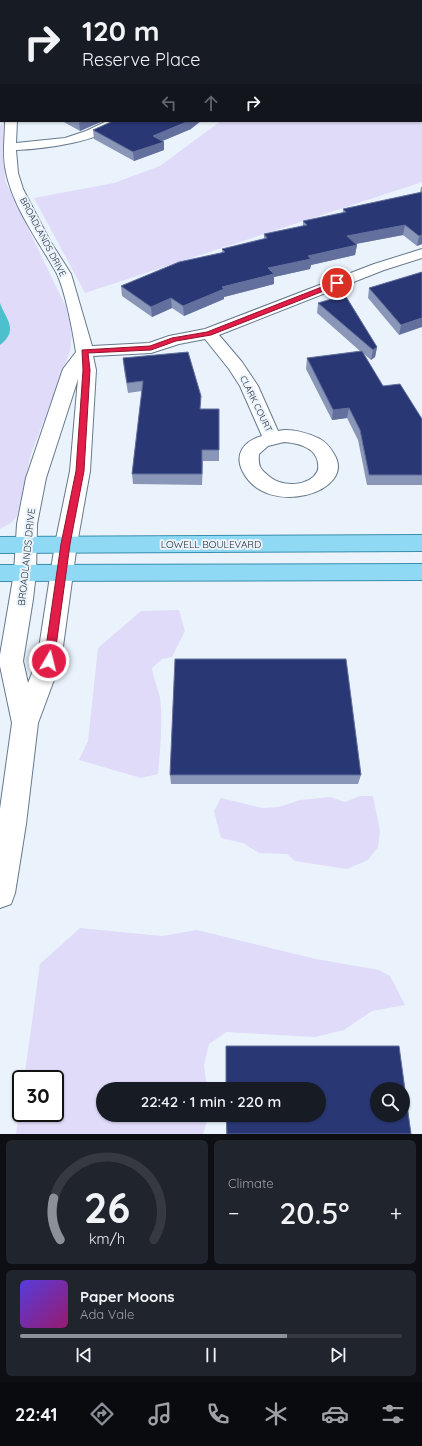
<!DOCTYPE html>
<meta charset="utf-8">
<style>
body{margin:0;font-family:Quicksand,sans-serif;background:#20242c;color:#f1f3f6;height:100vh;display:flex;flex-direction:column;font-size:15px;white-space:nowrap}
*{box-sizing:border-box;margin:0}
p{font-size:13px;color:#9ea1a6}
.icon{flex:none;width:22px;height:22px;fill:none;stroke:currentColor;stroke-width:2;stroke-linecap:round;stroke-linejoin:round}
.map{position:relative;height:1134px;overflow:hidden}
.drawer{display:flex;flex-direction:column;gap:6px;padding:6px;background:#0d0f14;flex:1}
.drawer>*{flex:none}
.banner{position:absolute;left:0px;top:0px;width:422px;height:122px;box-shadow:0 1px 3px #0004;background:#171b24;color:#f1f3f6;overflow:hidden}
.controls{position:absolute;left:370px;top:1082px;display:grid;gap:8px}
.controls a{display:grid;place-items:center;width:40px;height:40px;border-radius:50%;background:#171b24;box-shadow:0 1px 3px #0004;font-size:20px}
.speed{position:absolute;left:12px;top:1070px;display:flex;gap:8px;font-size:20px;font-weight:700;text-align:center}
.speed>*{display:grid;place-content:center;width:52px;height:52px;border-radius:50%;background:#171b24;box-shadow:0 1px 3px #0004;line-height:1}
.speed .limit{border:2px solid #111;border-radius:6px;background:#fff;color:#111}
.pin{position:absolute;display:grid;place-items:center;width:34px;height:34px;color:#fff;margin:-17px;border:2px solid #fff;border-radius:50%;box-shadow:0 1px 4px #0007}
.me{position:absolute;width:44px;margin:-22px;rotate:8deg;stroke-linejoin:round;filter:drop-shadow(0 0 3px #0008)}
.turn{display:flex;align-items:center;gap:14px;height:84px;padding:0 16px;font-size:18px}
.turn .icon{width:52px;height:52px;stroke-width:2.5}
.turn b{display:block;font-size:28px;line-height:34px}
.lanes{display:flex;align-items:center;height:38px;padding:0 16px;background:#0003;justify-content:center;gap:20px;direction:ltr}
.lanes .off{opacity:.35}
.big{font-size:30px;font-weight:600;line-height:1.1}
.drawer .widget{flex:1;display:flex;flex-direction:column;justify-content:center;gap:6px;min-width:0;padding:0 14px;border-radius:6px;background:#20242c}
.drawer .dial{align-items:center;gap:0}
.dial svg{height:104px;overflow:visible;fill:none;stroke:#363941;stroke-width:7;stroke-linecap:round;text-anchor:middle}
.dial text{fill:#f1f3f6;stroke:none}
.song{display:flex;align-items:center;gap:12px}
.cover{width:48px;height:48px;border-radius:6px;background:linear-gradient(135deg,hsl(250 70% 55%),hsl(320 70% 35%))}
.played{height:4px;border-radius:2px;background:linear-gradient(90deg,#8c9099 70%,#363941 70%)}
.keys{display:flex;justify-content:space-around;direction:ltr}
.heat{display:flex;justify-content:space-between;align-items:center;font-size:22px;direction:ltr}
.drawer .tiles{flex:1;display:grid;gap:6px;grid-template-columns:1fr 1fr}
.widget:last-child{grid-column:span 2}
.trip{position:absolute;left:96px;top:1082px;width:230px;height:40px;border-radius:20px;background:#171b24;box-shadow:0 1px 3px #0004;font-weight:600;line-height:40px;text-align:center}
.tabs{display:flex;height:64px;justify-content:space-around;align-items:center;background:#090b0e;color:#9ea1a6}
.tabs .icon{width:28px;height:28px}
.tabs .on{color:#8c9099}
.tabs b{font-size:18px;color:#f1f3f6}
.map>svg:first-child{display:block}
.green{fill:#dfdbf9}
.water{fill:#4cc1cd}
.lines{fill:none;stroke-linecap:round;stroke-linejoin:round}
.minor-casing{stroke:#66798d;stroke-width:2}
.major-casing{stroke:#398dad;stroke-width:2}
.minor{fill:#fff;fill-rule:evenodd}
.major{fill:#8fd9f4;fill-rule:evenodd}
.wall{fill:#8a96b8;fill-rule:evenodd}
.shaded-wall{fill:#63709d}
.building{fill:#293874;stroke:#63709d;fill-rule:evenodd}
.route{fill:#e11d48;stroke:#92132f}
.labels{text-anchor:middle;stroke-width:4;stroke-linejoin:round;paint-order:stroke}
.far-street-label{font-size:9px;fill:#252d35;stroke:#eaf3fc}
.street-label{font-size:10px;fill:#252d35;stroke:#eaf3fc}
</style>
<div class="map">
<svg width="422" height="1134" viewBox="0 0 422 1134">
<rect width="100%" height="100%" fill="#eaf3fc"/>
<path class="green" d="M241,0H422V182L85,293L34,198L114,183L160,166L221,121H421V1Z
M0,125H3V163L6,183L66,307L72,333L70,351L31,454L17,516L11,523L0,529Z
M179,610L185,631L172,657L162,659L152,668C153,678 158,688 160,698C163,724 160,749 158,774L141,778L79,760L88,741L98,648L141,611Z
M360,796H373L380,831L378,847L368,860L347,869L295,861L287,854L259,853L243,843L221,838L214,811L221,798L262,808L279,807L300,800L330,797L345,802Z
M80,928L162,936L197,930L316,959L379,970L390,976L405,1005L372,1011L344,1030L315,1037L226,1032L209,1044L204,1065L207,1089H103V1115H209L203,1134H16L21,1098V1113H55V1079H24L40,964Z"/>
<path class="water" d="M0,303C5,318 20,330 0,345Z"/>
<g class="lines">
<g class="minor-casing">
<path id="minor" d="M0,57H1V63H0Z
M0,75H1V83H0Z
M5,121H17L16,143L65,138L86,131L107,121H121C105,142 41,149 16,150L18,173L23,189L50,241L71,274L92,346L149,343L169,336L205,329L374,264L422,249V258L384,270L219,335L242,362L258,386L278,431C291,428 308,433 320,439C327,443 330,447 334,454C358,492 267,519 243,472C234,455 243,441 262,436L240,386L229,369L205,339L179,344L151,353L93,356L96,370L90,471L77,544L61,661L38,723L26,824L15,893L11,904L0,908V809L12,723L0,666V655L14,573L17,524L26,478L63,369L76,352C73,332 65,289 56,272C39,242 13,207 6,172C2,155 5,138 5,121ZM78,379L70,471L55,544L37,661L28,683L23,661L33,599L36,573L37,524L46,478ZM284,442C297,443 316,447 318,463C318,465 319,469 317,472C309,487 282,487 270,477C260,469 258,467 259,454L268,446Z"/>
</g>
<g class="major-casing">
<path id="major" d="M422,535V551L0,553V537Z
M422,564V580L0,581V565Z"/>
</g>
<use href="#minor" class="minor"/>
<use href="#major" class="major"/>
</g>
<path class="wall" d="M0,0L1,1V50H0Z
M185,0H214L213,1H186Z
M62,121H103L80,131Z
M191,129L162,141L164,150L134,161L94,139L93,130Z
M421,187H422V244L417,246L403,235L355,244L357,245L355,255L311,265L310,269L274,277V284L224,297V299L184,316L172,308L152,317L122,296L121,286L222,253V249L264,239V234L303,226V221L343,213V209L420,193Z
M422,272L399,335L368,298L369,288Z
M318,303L377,347L375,357L371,360L363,353L383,386L422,419V485H367L358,440L347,418L332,420L306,369L307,358L360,351L317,313Z
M123,358L201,409H219V461H203L202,485L133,484L132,474L142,391L128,393L124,369Z
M170,775H361L358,784H171Z
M226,1046H399L411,1134H226V1115H319V1089H226ZM377,1089H403V1115H377Z"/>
<path class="shaded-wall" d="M207,0H214L213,1H206Z
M83,121H103L80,131L79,123Z
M189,121H201L191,129L153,145V136Z
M164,142V150L134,161L133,152Z
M405,225L403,235L345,246L347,236Z
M422,235V244L417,246L419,236Z
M357,245L355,255L311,265L310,269L274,277V284L224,297V299L184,316L183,306L222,287L268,268L308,256Z
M171,298L172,308L152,317L151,307Z
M422,318V327L399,335L401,325Z
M377,347L375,357L371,360L373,350Z
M349,408L347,418L332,420L333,410Z"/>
<path class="building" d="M0,0H158L159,1H1V42H0Z
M192,0H207L206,1H193Z
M113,121H189L153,136L164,142L133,152L93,130Z
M422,192V235L419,236L405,225L347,236L357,245L308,256L311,259L268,268L274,274L222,287L224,289L183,306L171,298L151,307L121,286L179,262L225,252L222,249L267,238L264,234L307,225L303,221L346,212L343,209Z
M422,272V318L401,325L369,288Z
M345,295L377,347L373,350L318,303Z
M362,351L383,386L400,384L422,419V475H369L360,430L349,408L333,410L307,358Z
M188,352L201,396L200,409H219V450H202V474H132L143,381L127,383L123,358Z
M175,659H346L361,775H170Z
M226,1046H399L411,1134H227L226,1115H319V1089H226ZM377,1089H403V1115H377Z"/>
<path class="route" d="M337,281L340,283L339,285L211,335L176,341L151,350L88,353L90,370L84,471L70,544L54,661L53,664L49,665L46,664L44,661L61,544L76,471L83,370L82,350L150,346L172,338L207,332Z"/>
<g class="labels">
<g class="far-street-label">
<text transform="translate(43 237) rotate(62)" y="3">BROADLANDS DRIVE</text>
<text transform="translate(256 404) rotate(64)" y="3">CLARK COURT</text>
</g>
<g class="street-label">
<text x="211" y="548">LOWELL BOULEVARD</text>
<text transform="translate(26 557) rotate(-84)" y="4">BROADLANDS DRIVE</text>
</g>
</g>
</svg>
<div class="controls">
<a><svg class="icon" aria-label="search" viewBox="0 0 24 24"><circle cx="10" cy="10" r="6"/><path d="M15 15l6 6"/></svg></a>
</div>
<div class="speed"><div class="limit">30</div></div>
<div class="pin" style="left:337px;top:283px;background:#d93025"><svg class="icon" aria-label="arrive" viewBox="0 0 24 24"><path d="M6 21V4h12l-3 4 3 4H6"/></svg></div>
<svg class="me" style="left:49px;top:661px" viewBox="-20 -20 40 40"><circle r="17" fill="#e11d48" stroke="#fff" stroke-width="3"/><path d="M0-11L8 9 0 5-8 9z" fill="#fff"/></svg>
<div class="trip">22:42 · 1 min · 220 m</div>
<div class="banner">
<div class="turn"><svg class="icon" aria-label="right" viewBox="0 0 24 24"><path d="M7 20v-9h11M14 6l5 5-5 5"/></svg><div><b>120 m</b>Reserve Place</div></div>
<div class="lanes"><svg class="icon off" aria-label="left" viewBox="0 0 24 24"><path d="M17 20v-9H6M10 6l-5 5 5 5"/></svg><svg class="icon off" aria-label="ahead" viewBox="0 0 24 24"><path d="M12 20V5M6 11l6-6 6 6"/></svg><svg class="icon" aria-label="right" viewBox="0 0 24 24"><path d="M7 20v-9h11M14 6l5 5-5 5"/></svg></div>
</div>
</div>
<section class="drawer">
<div class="tiles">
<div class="widget dial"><svg viewBox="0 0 100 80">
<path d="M14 69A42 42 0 1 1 86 69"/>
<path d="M14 69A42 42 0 0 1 9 37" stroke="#8c9099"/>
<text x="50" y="56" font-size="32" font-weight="700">26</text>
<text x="50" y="72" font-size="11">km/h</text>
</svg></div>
<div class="widget"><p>Climate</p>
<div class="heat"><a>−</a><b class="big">20.5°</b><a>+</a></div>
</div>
<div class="widget">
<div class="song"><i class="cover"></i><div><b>Paper Moons</b><p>Ada Vale</p></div></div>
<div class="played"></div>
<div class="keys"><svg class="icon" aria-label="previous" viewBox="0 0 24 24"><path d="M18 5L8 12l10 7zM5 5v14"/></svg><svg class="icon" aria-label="pause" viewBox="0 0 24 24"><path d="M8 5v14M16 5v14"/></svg><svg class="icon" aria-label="next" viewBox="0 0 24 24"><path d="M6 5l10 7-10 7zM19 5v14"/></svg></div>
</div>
</div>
</section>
<nav class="tabs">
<b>22:41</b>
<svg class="icon on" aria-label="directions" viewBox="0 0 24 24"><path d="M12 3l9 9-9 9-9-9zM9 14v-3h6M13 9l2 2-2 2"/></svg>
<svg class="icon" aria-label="music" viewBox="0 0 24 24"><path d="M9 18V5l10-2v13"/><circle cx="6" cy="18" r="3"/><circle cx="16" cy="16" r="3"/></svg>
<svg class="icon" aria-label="phone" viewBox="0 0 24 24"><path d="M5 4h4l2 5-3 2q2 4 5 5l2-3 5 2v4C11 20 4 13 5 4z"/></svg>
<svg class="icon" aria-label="climate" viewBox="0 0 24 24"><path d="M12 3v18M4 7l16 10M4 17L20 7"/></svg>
<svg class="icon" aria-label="car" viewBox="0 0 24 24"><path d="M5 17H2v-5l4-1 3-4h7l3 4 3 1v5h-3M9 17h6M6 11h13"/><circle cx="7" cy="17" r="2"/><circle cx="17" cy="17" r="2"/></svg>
<svg class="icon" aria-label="filters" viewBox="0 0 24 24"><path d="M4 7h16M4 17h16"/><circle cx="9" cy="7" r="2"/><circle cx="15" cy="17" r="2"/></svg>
</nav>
